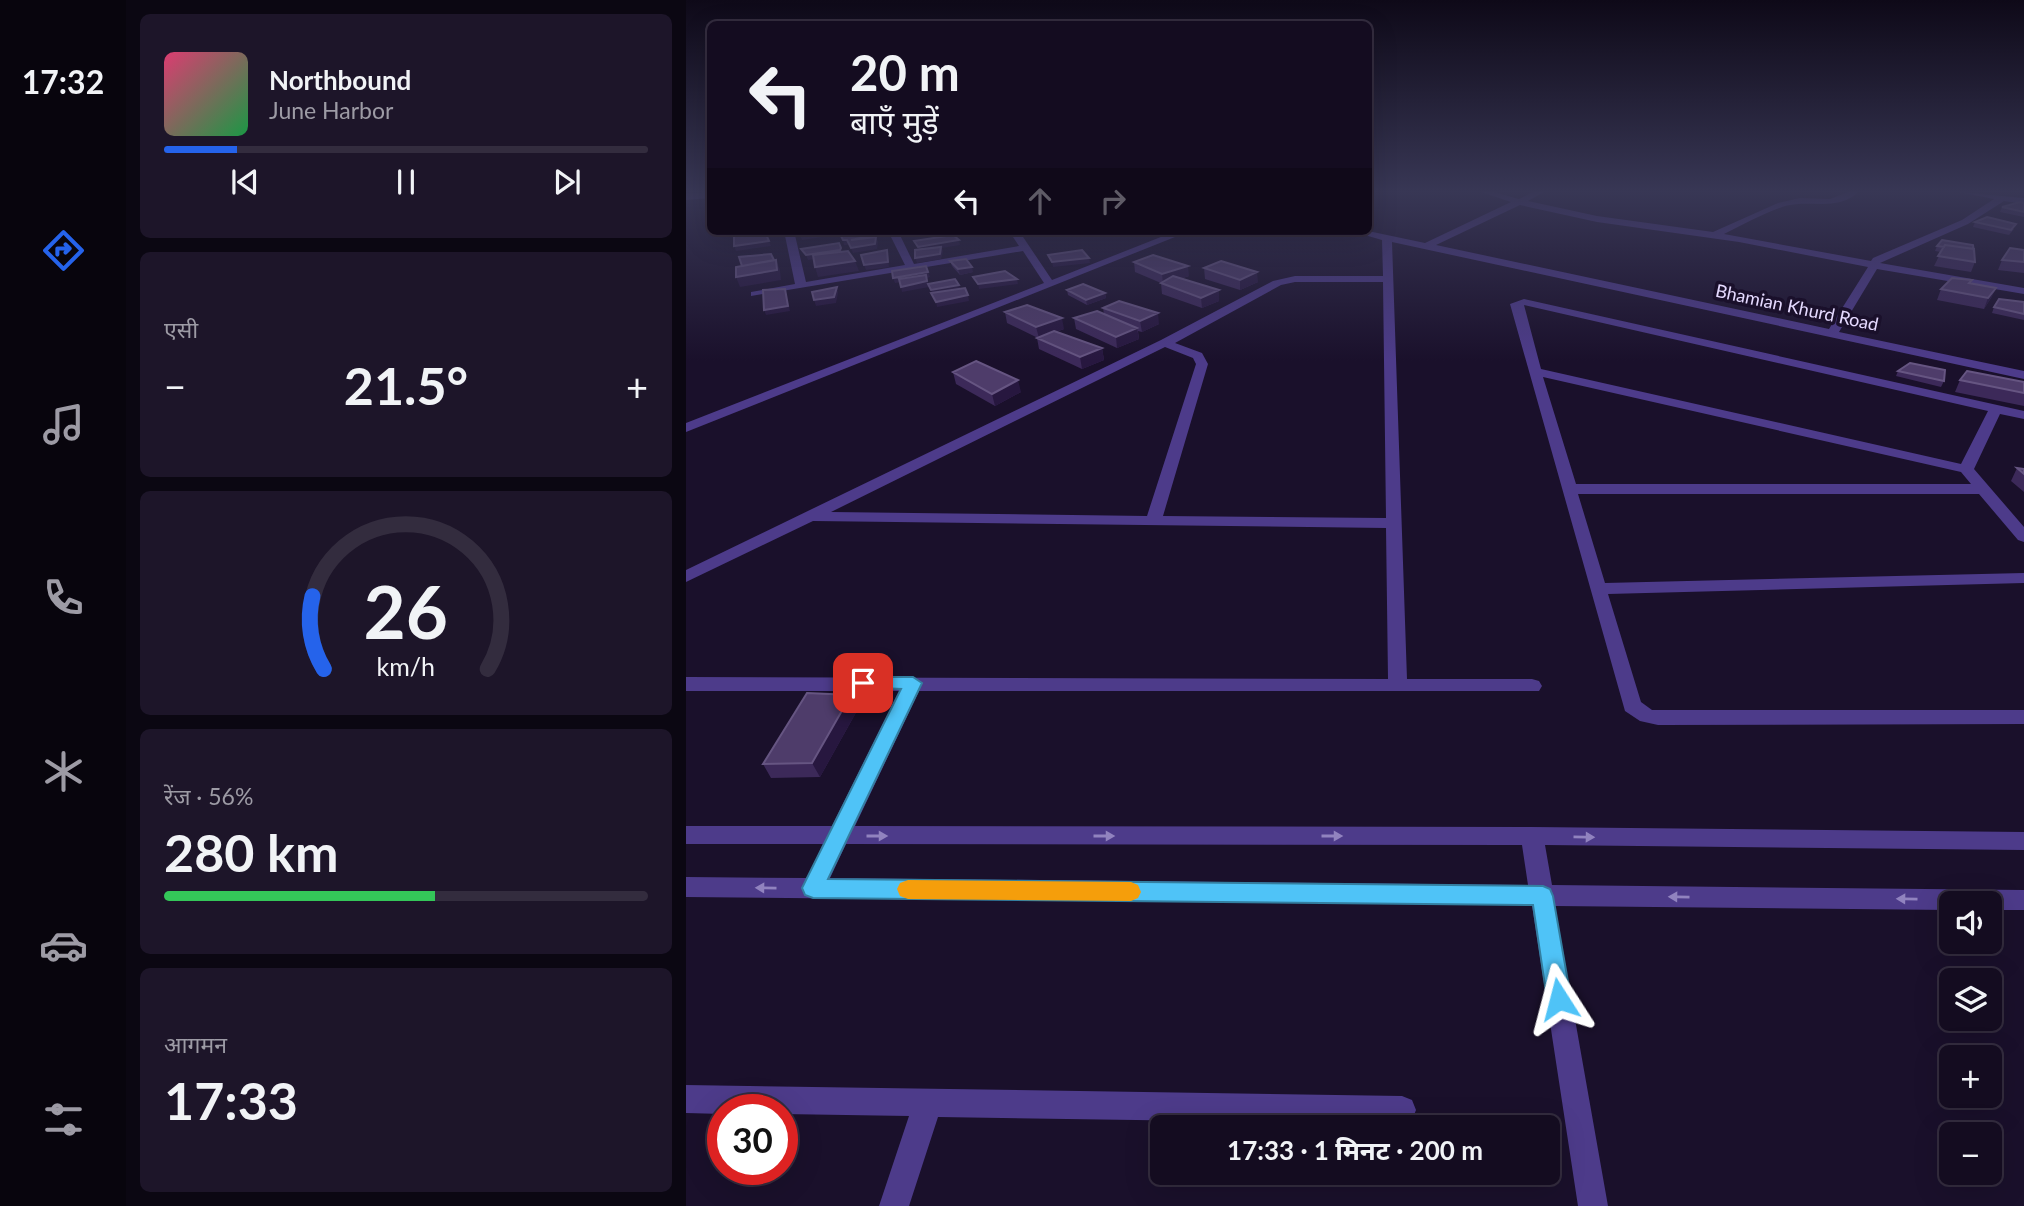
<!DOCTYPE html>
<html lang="hi">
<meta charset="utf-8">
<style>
body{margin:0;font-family:Lato,"Noto Sans Devanagari",sans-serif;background:#1d1529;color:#f1f3f6;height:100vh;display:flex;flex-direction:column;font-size:26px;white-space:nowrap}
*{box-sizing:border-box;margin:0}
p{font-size:23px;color:#9d9ba5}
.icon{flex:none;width:38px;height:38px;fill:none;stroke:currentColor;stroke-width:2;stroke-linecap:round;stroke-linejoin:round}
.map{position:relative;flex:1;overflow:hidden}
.drawer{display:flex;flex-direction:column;gap:14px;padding:14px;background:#0b0712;width:560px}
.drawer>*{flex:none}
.top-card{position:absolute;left:21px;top:21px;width:665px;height:214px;border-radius:10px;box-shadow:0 7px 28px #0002,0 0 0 2px #332c3e;background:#140c20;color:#f1f3f6;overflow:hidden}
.tools{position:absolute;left:1253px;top:891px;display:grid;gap:14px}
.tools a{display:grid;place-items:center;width:63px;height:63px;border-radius:10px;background:#140c20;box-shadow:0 7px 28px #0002,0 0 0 2px #332c3e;font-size:35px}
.speed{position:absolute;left:21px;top:1094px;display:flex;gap:14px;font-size:35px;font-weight:700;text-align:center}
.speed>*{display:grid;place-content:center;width:91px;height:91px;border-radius:50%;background:#140c20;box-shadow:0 7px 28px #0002,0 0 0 2px #332c3e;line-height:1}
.speed .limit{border:10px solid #d22;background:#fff;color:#111}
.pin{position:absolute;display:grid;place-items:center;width:60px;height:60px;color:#fff;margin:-30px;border-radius:14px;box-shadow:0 4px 10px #0006}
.me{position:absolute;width:77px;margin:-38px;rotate:351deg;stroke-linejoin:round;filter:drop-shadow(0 0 5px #0008)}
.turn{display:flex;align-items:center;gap:24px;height:147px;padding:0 28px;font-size:32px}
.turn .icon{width:91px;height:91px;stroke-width:2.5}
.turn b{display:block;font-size:49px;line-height:60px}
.lanes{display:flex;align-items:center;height:66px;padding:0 28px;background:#0003;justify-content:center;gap:35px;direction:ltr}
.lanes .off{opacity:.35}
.big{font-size:52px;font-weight:700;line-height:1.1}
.drawer .widget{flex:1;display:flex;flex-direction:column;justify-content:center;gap:10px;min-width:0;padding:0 24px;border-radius:10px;background:#1d1529}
.drawer .dial{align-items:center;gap:0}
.dial svg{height:182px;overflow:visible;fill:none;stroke:#332c3e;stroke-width:7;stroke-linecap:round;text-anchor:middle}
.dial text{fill:#f1f3f6;stroke:none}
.song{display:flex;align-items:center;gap:21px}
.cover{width:84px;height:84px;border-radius:10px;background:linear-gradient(135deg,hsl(340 70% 55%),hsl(140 70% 35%))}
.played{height:7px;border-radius:4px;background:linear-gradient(90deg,#2563eb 15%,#332c3e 15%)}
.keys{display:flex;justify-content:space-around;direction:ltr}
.heat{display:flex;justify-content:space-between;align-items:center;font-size:38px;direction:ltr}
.charge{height:10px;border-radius:5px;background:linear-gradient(90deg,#34c759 56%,#332c3e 0)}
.trip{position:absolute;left:464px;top:1115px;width:410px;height:70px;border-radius:10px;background:#140c20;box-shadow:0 7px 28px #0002,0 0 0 2px #332c3e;font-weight:700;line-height:70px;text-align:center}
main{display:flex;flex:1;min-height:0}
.dock{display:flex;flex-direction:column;width:126px;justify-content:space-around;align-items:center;background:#08050d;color:#9d9ba5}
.dock .icon{width:49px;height:49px}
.dock .selected{color:#2563eb}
.dock b{font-size:32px;color:#f1f3f6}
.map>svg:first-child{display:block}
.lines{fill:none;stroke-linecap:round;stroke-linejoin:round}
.minor{fill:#4d3b8a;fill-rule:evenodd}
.wall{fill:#3c2959}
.shaded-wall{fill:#27173f}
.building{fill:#4e3c6a;stroke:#665582;stroke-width:2}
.oneway{fill:#9183bf}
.route{fill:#4fc3f7;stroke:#337fa1;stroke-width:2}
.slow{fill:#f59e0b}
.labels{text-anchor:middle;stroke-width:7;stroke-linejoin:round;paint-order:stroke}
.far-street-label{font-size:18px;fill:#e5daff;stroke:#1a102b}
</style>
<main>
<nav class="dock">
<b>17:32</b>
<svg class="icon selected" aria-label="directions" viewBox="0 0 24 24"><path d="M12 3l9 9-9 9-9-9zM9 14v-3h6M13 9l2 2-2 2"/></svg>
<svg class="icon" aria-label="music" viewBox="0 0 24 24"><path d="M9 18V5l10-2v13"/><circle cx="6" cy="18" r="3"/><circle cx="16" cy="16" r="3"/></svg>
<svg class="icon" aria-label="phone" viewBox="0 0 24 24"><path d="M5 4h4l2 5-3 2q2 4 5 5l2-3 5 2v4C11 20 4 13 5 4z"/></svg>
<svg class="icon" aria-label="climate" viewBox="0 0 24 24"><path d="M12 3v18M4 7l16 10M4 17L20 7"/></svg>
<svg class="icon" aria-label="car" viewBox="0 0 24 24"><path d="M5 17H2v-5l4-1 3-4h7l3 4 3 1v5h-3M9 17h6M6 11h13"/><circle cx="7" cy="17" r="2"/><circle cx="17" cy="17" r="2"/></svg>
<svg class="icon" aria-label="filters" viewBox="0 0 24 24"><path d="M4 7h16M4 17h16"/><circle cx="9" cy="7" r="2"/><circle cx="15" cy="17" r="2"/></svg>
</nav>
<section class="drawer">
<div class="widget">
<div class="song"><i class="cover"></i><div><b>Northbound</b><p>June Harbor</p></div></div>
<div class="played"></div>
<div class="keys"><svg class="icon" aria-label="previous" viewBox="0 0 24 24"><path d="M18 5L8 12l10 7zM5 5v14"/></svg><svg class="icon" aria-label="pause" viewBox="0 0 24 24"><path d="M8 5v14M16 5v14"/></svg><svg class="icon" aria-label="next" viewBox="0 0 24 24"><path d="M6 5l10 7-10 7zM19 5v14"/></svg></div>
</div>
<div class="widget"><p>एसी</p>
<div class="heat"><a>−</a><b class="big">21.5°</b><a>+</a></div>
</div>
<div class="widget dial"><svg viewBox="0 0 100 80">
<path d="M14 69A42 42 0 1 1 86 69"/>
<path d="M14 69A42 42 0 0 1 9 37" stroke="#2563eb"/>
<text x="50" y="56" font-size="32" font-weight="700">26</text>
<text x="50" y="72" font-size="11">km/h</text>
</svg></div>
<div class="widget"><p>रेंज · 56%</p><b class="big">280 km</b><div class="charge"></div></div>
<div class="widget"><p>आगमन</p><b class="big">17:33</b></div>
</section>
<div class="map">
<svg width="1338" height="1206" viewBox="0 0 1338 1206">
<rect width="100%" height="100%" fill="#1a102b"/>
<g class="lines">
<path class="minor" d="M24,192V198L0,200V194Z
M795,192H808L833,199L847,192H858L842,201L911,216L1027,232L1092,203L1114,198L1144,199L1162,192H1172C1152,212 1124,199 1099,206C1078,213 1058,224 1038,234L1185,261L1187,258L1276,220L1308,199L1272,192L1338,198V204L1318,201L1282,224L1194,263L1338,288V294L1191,269L1153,332L1338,371V379L706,242L721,679H846L853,681L856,686L853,691H233L169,826L846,827L1338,832V850L859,845L866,885L1338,890V910H1304V903H1265V910L869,906L922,1206H892L846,905L0,897V877L121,878L137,844H0V826H146L213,691H0V677L702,679L700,528L127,521L0,582V570L475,340L587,281L609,276H697L696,240L665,231H682L739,243L825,202ZM834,205L911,222L1053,242L1182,267L1143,329L750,245ZM609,282H697L700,518L477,516L522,364L516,353L489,343L595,285ZM479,347L507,358L510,364L461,516L145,512ZM160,844L836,845L842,885L144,878Z
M98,231H108L120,282L219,265L202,231H212L228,264L333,246L323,231H333L366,280L490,231H504L0,432V423L358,283L337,251L65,296V292L109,284Z
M838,299L1338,411V419L1314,414L1288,469L1338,527V542L1332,540L1293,494H892L919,583L1338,573V583L922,594L955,702L966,710H1338V724L972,725L954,721L939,711L824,304ZM838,305L1302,411L1275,464L855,369ZM857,377L1275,472L1285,484H890Z
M0,1085L716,1096L726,1100L730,1110L726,1120L716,1124L252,1117L223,1206H193L223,1116L96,1114V1110H37V1114L0,1113Z"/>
</g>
<path class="wall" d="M1338,203V217L1314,212L1316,207Z
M1289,222L1328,229L1323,235L1287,227Z
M1256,240L1289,262L1285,272L1248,266L1255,252L1249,251L1251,246Z
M1338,250V273L1312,270L1316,260Z
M264,261L287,272L274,275L266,266Z
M448,262L503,276L494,279L533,301L516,308L476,294L475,283L449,272Z
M518,268L572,282L554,290L519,279Z
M1286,280L1285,284L1310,288L1305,298L1298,309L1251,300L1255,289Z
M381,290L419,293L420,298L401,305L382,295Z
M1338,302V320L1306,313L1308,307Z
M417,308L473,324L456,332L452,331L453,339L431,348L390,329L388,318L418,314Z
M319,312L378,329L370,332L416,348L418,360L396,369L353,349L351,338H352L321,323Z
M1212,371L1258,381L1255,387L1210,376Z
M267,372L335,392L309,406L270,384Z
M1274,380L1338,382V406L1269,392Z
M1331,468L1338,469V492L1325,481Z
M172,709L134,777L85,778L77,764Z"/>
<path class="shaded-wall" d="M149,231L150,235L116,240L114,235Z
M156,231H178L157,234Z
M189,235L192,242L191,249L167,253L165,248V240Z
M157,240H161L162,245H158Z
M273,240L274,245L256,248L257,252L255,259L231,263L229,258L233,252L232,247Z
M83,241L85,246L50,251L48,246Z
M155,248L157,254L156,255L122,260L120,255Z
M201,250L203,267L180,270L178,265Z
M403,258L404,263L367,267L366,262Z
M90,260L94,270L95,280L54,287L50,277Z
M169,261L173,271L132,277L129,267Z
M502,266L503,276L477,284L476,274Z
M286,267L287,272L274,275L272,269Z
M242,272L244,277L241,278L243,287L216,292L215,287L241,278L209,283L207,278Z
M571,272L572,282L554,290V280Z
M331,279L332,284L293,289L292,284Z
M273,285L275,290L246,295L245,290Z
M151,287L152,293L150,303L130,306L128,300Z
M1310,288L1305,298L1298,309L1302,298Z
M99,289L104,311L80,315L78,310Z
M533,290V301L516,308L515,298Z
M419,293L420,298L401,305L400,300Z
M282,295L283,301L251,307L250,302Z
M472,313L473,324L456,332L454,321Z
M376,318L378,329L353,338L350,327Z
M451,328L453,339L431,348L430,337Z
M416,348L418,360L396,369L394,357Z
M332,380L335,392L309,406L306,394Z
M165,695L172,709L134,777L126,763Z"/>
<path class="building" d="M1334,202L1338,203V212L1316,207Z
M1301,217L1330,224L1325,230L1289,222Z
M113,231H145L114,235Z
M174,231H187L189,235L165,240L190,237L189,244L165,248L161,240H157L155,236Z
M79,232L83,241L48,246V236Z
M267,235L273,240L232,247L228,241Z
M1256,240L1287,245L1288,252V249L1259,245L1258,247L1251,246Z
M153,243L155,248L154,250L120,255L115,249Z
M1259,245L1288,249L1289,262L1252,256Z
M255,247L254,254L229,258V250Z
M1324,248L1338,250V262L1316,260Z
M201,250L202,262L178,265L175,255Z
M396,250L403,258L366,262L362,255Z
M162,251L169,261L129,267L127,255Z
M85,254L88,260L56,266L53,257Z
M467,255L502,266L476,274L448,262Z
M280,259L286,267L272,269L264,261Z
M90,260L91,270L50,277V267Z
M535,261L571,272L554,280L518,268Z
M240,266L242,272L207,278L206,271Z
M319,271L331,279L292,284L287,277Z
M240,275L241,281L215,287L213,279Z
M487,276L533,290L515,298L475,283Z
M1266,278L1286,280L1283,283L1310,288L1302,298L1255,289Z
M269,279L273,285L245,290L242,284Z
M397,284L419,293L400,300L381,290Z
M151,287L148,297L128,300L126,292Z
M279,288L282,295L250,302L245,293Z
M99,289L102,306L78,310L77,290Z
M1313,299L1338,302V314L1308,307Z
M433,301L472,313L454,321L417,308Z
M341,305L376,318L350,327L319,312Z
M411,311L451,328L430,337L388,318Z
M368,331L416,348L394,357L351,338Z
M290,361L332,380L306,394L267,372Z
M1224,363L1259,370L1258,381L1212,371Z
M1281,371L1338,382V393L1274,380Z
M1331,468L1338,469V474Z
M121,693L165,695L126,763L77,764Z"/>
<defs><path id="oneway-solid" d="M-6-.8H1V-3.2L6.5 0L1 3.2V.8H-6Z" transform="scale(1.75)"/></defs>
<g class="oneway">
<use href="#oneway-solid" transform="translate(191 836)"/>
<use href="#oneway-solid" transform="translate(418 836)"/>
<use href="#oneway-solid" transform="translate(646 836)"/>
<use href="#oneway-solid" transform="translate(898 837) rotate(1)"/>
<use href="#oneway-solid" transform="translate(80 888) rotate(-179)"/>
<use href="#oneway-solid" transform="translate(993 897) rotate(-179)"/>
<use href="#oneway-solid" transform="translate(1221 899) rotate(-179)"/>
</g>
<linearGradient id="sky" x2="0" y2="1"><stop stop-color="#0e0918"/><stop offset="0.53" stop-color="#383755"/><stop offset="1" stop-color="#383755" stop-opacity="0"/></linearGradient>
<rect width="1338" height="361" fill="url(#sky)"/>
<path class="route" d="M177,677H227L236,683L142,879L857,886L864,889L867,896L885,999L882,1007L873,1010L865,1007L861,999L847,905L127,898L119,895L116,888L215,689L171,687L168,683Z"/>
<path class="slow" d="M222,880L445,882L452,885L455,892L452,898L445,901L222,899L214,896L211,889L214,883Z"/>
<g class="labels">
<g class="far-street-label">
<text transform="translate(1111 308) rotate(12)" y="6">Bhamian Khurd Road</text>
</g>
</g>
</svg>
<div class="tools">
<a><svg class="icon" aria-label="sound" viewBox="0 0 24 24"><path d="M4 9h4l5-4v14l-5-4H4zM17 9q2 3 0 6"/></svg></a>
<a><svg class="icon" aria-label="layers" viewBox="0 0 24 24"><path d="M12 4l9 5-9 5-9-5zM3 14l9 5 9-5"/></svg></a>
<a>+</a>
<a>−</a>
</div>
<div class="speed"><div class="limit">30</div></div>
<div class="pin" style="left:177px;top:683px;background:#d93025"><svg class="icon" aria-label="arrive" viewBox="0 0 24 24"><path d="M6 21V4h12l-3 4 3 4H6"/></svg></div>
<svg class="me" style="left:873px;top:999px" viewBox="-20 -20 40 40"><path d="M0-17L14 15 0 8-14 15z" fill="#4fc3f7" stroke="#fff" stroke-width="4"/></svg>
<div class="trip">17:33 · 1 मिनट · 200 m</div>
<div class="top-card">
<div class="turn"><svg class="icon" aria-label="left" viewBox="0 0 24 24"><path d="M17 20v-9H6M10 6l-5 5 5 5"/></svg><div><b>20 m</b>बाएँ मुड़ें</div></div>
<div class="lanes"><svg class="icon" aria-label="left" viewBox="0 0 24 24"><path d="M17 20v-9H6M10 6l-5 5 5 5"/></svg><svg class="icon off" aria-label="ahead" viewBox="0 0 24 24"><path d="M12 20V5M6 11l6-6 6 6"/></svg><svg class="icon off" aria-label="right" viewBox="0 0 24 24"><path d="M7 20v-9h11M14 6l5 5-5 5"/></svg></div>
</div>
</div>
</main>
